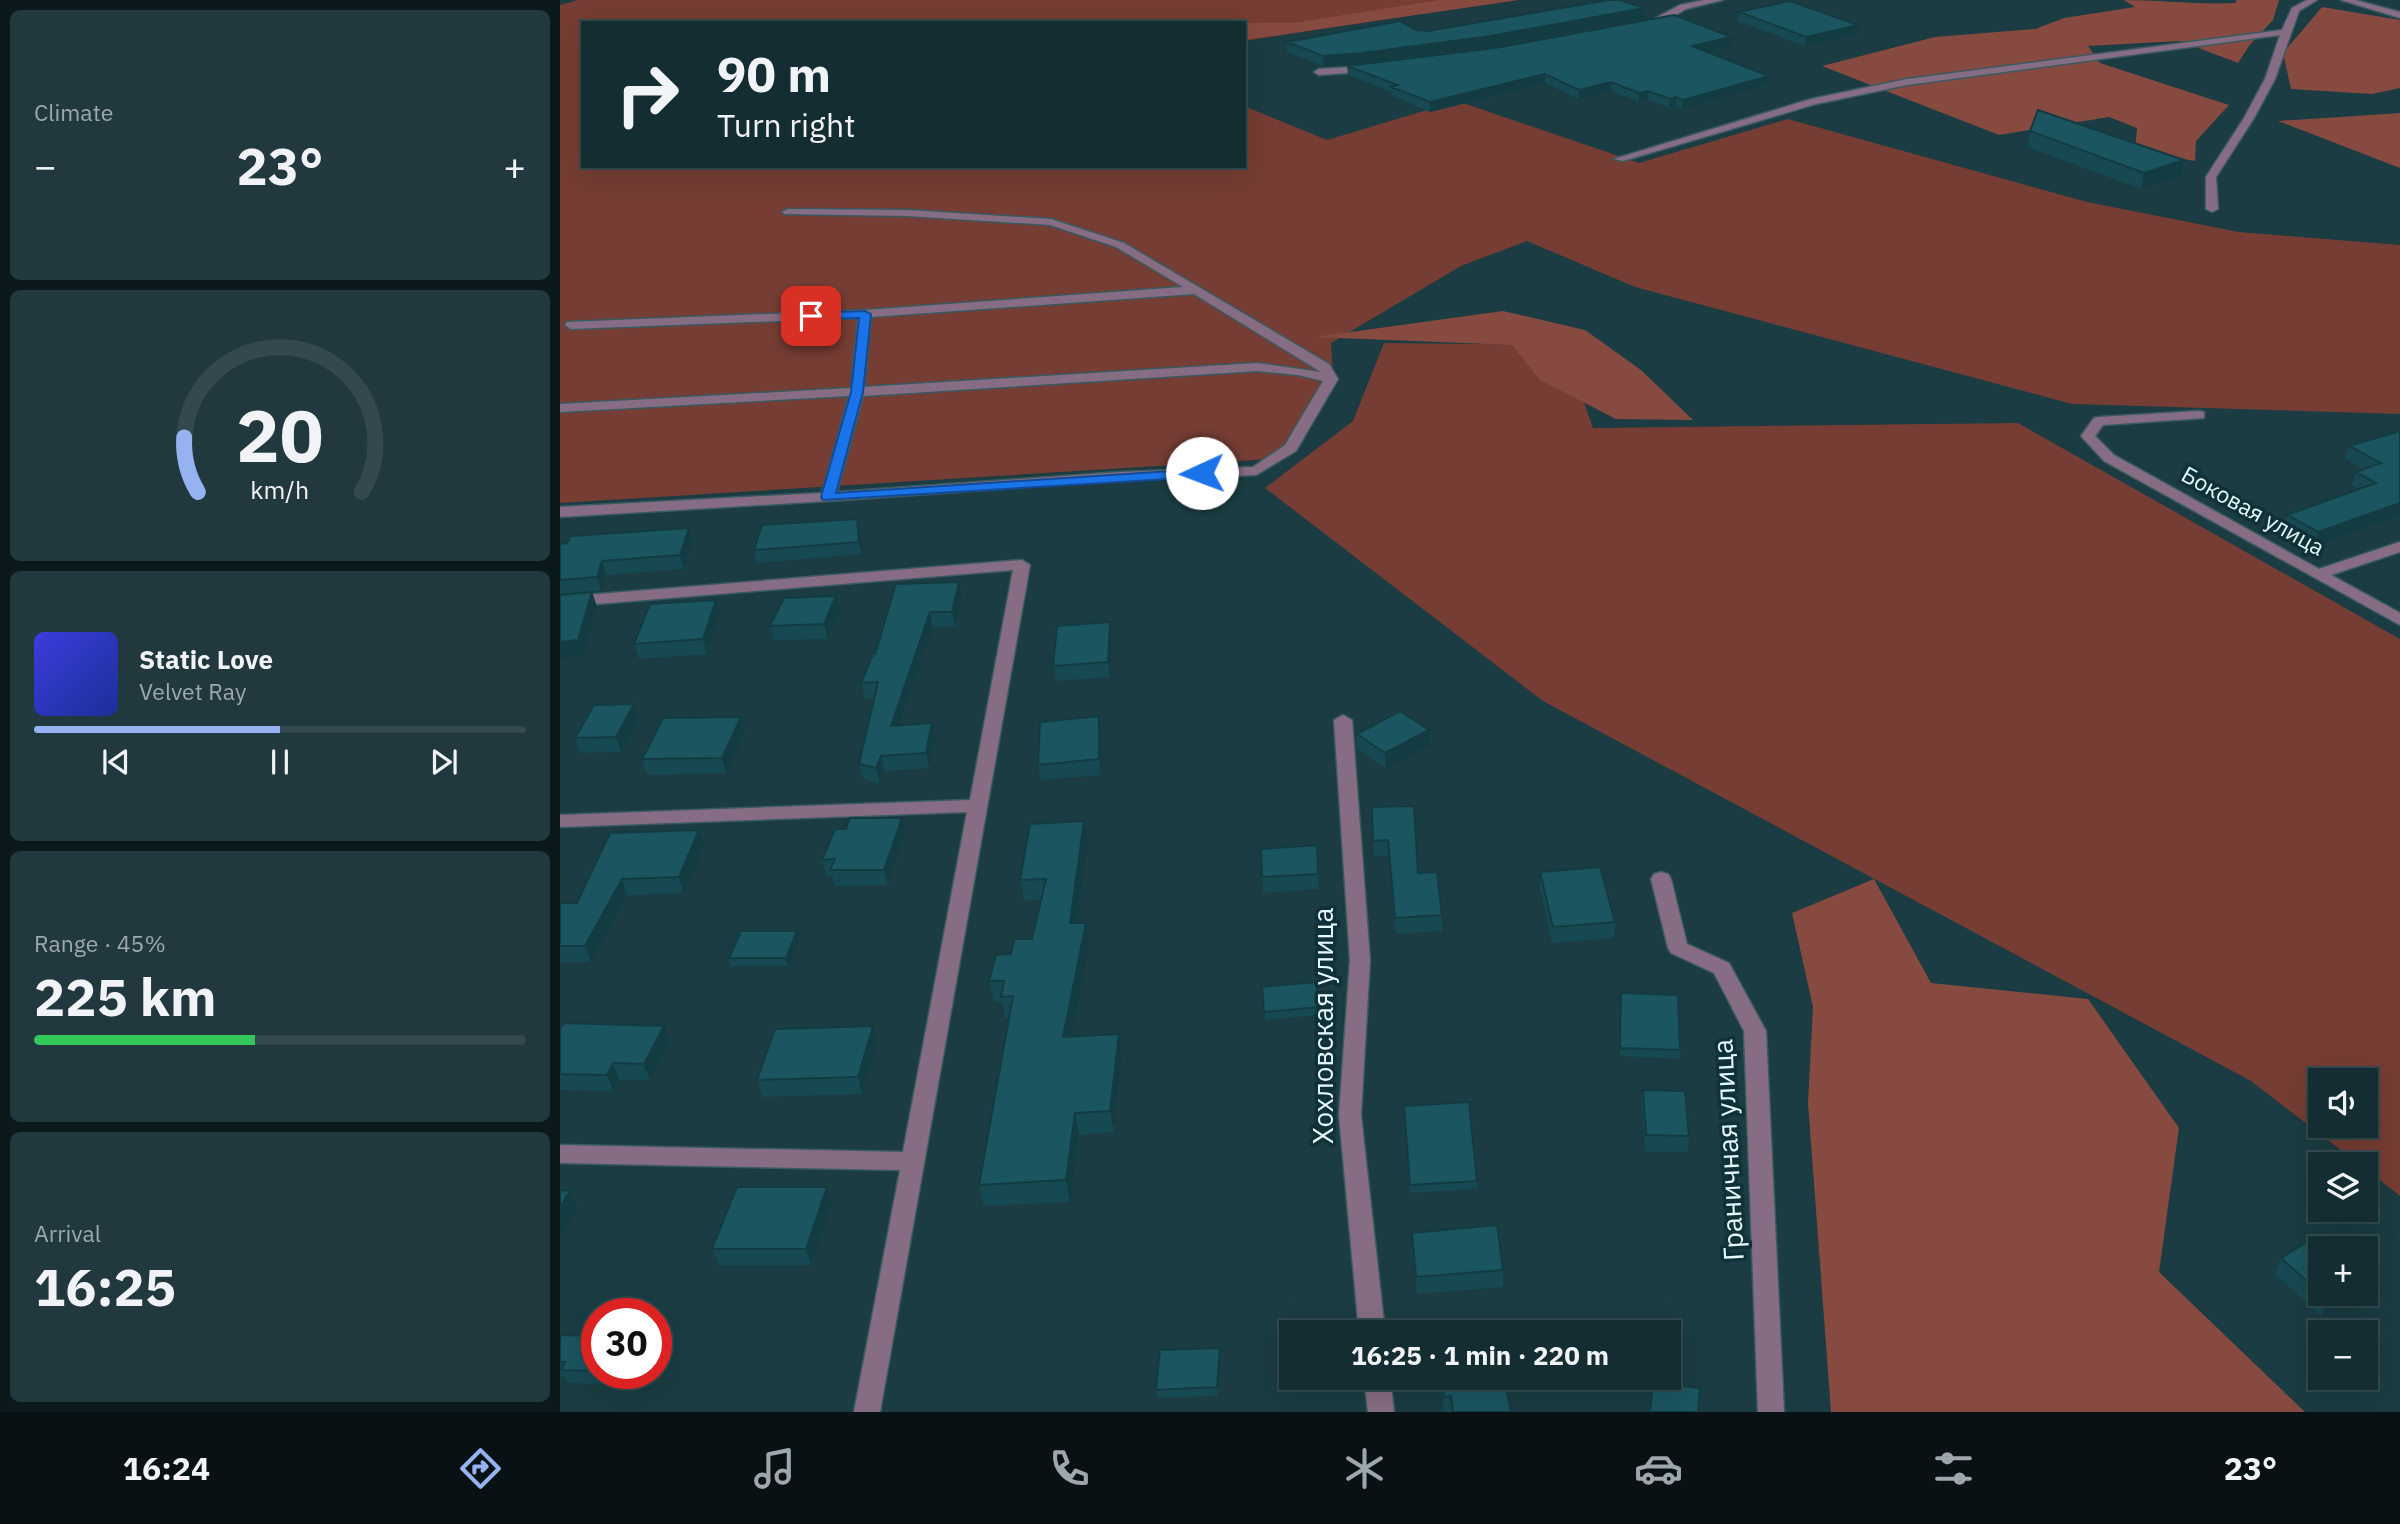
<!DOCTYPE html>
<meta charset="utf-8">
<style>
body{margin:0;font-family:"IBM Plex Sans",sans-serif;background:#21393e;color:#f1f3f6;height:100vh;display:flex;flex-direction:column;font-size:26px;white-space:nowrap}
*{box-sizing:border-box;margin:0}
p{font-size:23px;color:#9da8ac}
.icon{flex:none;width:38px;height:38px;fill:none;stroke:currentColor;stroke-width:2;stroke-linecap:round;stroke-linejoin:round}
.map{position:relative;flex:1;overflow:hidden}
.panel{display:flex;flex-direction:column;gap:10px;padding:10px;background:#0b191c;width:560px}
.panel>*{flex:none}
.banner{position:absolute;left:21px;top:21px;width:665px;height:147px;border-radius:0px;box-shadow:0 7px 28px #0002,0 0 0 2px #33494d;background:#142d32;color:#f1f3f6;overflow:hidden}
.tools{position:absolute;left:1748px;top:1068px;display:grid;gap:14px}
.tools a{display:grid;place-items:center;width:70px;height:70px;border-radius:0px;background:#142d32;box-shadow:0 7px 28px #0002,0 0 0 2px #33494d;font-size:35px}
.speed{position:absolute;left:21px;top:1298px;display:flex;gap:14px;font-size:35px;font-weight:700;text-align:center}
.speed>*{display:grid;place-content:center;width:91px;height:91px;border-radius:50%;background:#142d32;box-shadow:0 7px 28px #0002,0 0 0 2px #33494d;line-height:1}
.speed .limit{border:10px solid #d22;background:#fff;color:#111}
.pin{position:absolute;display:grid;place-items:center;width:60px;height:60px;color:#fff;margin:-30px;border-radius:14px;box-shadow:0 4px 10px #0006}
.me{position:absolute;width:77px;margin:-38px;rotate:268deg;stroke-linejoin:round;filter:drop-shadow(0 0 5px #0008)}
.turn{display:flex;align-items:center;gap:24px;height:147px;padding:0 21px;font-size:32px}
.turn .icon{width:91px;height:91px;stroke-width:2.5}
.turn b{display:block;font-size:49px;line-height:60px}
.big{font-size:52px;font-weight:700;line-height:1.1}
.panel .widget{flex:1;display:flex;flex-direction:column;justify-content:center;gap:10px;min-width:0;padding:0 24px;border-radius:10px;background:#21393e}
.panel .dial{align-items:center;gap:0}
.dial svg{height:182px;overflow:visible;fill:none;stroke:#33494d;stroke-width:7;stroke-linecap:round;text-anchor:middle}
.dial text{fill:#f1f3f6;stroke:none}
.song{display:flex;align-items:center;gap:21px}
.cover{width:84px;height:84px;border-radius:10px;background:linear-gradient(135deg,hsl(240 70% 55%),hsl(230 70% 35%))}
.played{height:7px;border-radius:4px;background:linear-gradient(90deg,#95b2f1 50%,#33494d 50%)}
.keys{display:flex;justify-content:space-around;direction:ltr}
.heat{display:flex;justify-content:space-between;align-items:center;font-size:38px;direction:ltr}
.charge{height:10px;border-radius:5px;background:linear-gradient(90deg,#34c759 45%,#33494d 0)}
.trip{position:absolute;left:719px;top:1320px;width:402px;height:70px;border-radius:0px;background:#142d32;box-shadow:0 7px 28px #0002,0 0 0 2px #33494d;font-weight:700;line-height:70px;text-align:center}
.tab-bar{display:flex;height:112px;justify-content:space-around;align-items:center;background:#081214;color:#9da8ac}
.tab-bar .icon{width:49px;height:49px}
.tab-bar .on{color:#95b2f1}
.tab-bar b{font-size:32px;color:#f1f3f6}
main{display:flex;flex:1;min-height:0}
.map>svg:first-child{display:block}
.green{fill:#753d33;fill-rule:evenodd}
.forest{fill:#864a40}
.lines{fill:none;stroke-linecap:round;stroke-linejoin:round}
.minor-casing{stroke:#3b5a60;stroke-width:3}
.tertiary-casing{stroke:#3b5a60;stroke-width:3}
.minor{fill:#866d83;fill-rule:evenodd}
.tertiary{fill:#866d83;fill-rule:evenodd}
.wall{fill:#174952}
.shaded-wall{fill:#133c42}
.building{fill:#1b555f;stroke:#133c42;stroke-width:2}
.route{fill:#1a73e8;stroke:#114b97;stroke-width:2}
.labels{text-anchor:middle;stroke-width:7;stroke-linejoin:round;paint-order:stroke}
.street-label{font-size:23px;fill:#e6f9fc;stroke:#0f3137}
.near-street-label{font-size:28px;fill:#e6f9fc;stroke:#0f3137}
</style>
<main>
<section class="panel">
<div class="widget"><p>Climate</p>
<div class="heat"><a>−</a><b class="big">23°</b><a>+</a></div>
</div>
<div class="widget dial"><svg viewBox="0 0 100 80">
<path d="M14 69A42 42 0 1 1 86 69"/>
<path d="M14 69A42 42 0 0 1 8 45" stroke="#95b2f1"/>
<text x="50" y="56" font-size="32" font-weight="700">20</text>
<text x="50" y="72" font-size="11">km/h</text>
</svg></div>
<div class="widget">
<div class="song"><i class="cover"></i><div><b>Static Love</b><p>Velvet Ray</p></div></div>
<div class="played"></div>
<div class="keys"><svg class="icon" aria-label="previous" viewBox="0 0 24 24"><path d="M18 5L8 12l10 7zM5 5v14"/></svg><svg class="icon" aria-label="pause" viewBox="0 0 24 24"><path d="M8 5v14M16 5v14"/></svg><svg class="icon" aria-label="next" viewBox="0 0 24 24"><path d="M6 5l10 7-10 7zM19 5v14"/></svg></div>
</div>
<div class="widget"><p>Range · 45%</p><b class="big">225 km</b><div class="charge"></div></div>
<div class="widget"><p>Arrival</p><b class="big">16:25</b></div>
</section>
<div class="map">
<svg width="1840" height="1412" viewBox="0 0 1840 1412">
<rect width="100%" height="100%" fill="#1a3c42"/>
<path class="green" d="M18,0H950L684,41V23H23V166H684V106L767,140L897,101L1079,163L1228,119L1527,202L1679,232L1840,245V414L1512,404L1075,287L967,241L901,266L771,343L773,374L732,445L713,459L0,503V5Z
M824,343L1004,345L1033,428L1458,423L1840,639V1196L1806,1169V1164H1799L1691,1081L983,701L705,488L793,421ZM1760,1080H1806V1125H1760Z"/>
<path class="forest" d="M880,0H959L684,40V23H627H733Z
M1564,0C1602,0 1638,5 1676,3V0H1719L1713,20L1689,46L1678,63L1620,41L1528,46L1540,63L1669,105L1636,141L1635,161L1575,151L1577,128L1549,117L1439,135L1262,66L1375,37L1475,29L1504,18L1575,7Z
M1762,7L1840,20V88L1812,94L1731,89L1723,53Z
M1840,113V168L1718,121Z
M943,311L1025,330L1081,370L1133,420L1056,419L980,380L952,345L754,337Z
M1314,879L1371,983L1528,999L1619,1128L1599,1272L1745,1412H1271L1248,1103L1253,1007L1232,913Z"/>
<g class="lines">
<g class="minor-casing">
<path id="minor" d="M1144,0H1163L1126,9L1109,19L1094,24L1090,21L1120,5Z
M1747,0H1757L1739,11L1715,79L1694,118L1656,177L1658,209L1652,212L1646,209V177L1684,118L1705,79L1720,35L1347,85L1256,104L1063,161L1054,159L1251,99L1347,79L1722,30L1732,8Z
M811,66L814,67V71L759,75L754,72L759,69Z
M228,209L347,210L491,219L564,243L769,364L778,379L736,451L696,475L561,480L268,501L0,517V507L262,493L289,396L0,412V404L291,388L298,318L11,329L5,325L7,322L305,310L623,287L556,247L490,225L347,216L224,214L222,212ZM634,294L761,372L697,363L304,387L311,317ZM697,371L738,375L763,381L725,445L693,467L561,472L277,492L303,396Z
M1639,411L1644,412V418L1543,425L1535,436L1554,455L1759,569L1840,542V552L1771,575L1840,613V625L1544,461L1521,436L1534,418L1539,417Z
M462,560L470,565L320,1412H294L340,1170L0,1163V1145L343,1152L407,812L0,827V815L410,800L453,570L0,607V597Z
M783,715L792,720L810,960L801,1115L825,1332H799L779,1115L790,960L774,720Z
M1101,872L1108,874L1111,879L1127,944L1169,963L1206,1031L1224,1412H1198L1184,1031L1154,973L1111,953L1108,948L1091,879L1094,874Z
M804,1377H830L834,1412H808Z"/>
</g>
<g class="tertiary-casing">
<path id="tertiary" d="M1781,0H1795L1840,12V18Z"/>
</g>
<use href="#minor" class="minor"/>
<use href="#tertiary" class="tertiary"/>
</g>
<path class="wall" d="M1085,8V18L931,46L802,63L763,66L727,52V42L856,30L867,31Z
M1179,12L1298,25L1297,34L1245,46L1178,21Z
M1172,46L1146,52L1209,76V84L1122,109L1116,107L1110,108L1088,100L1079,102L1051,91L1018,99L985,83L870,112L832,96V92L788,75L787,66Z
M1470,131L1624,160L1621,176L1581,189L1467,147Z
M1840,431V515L1754,546L1723,528L1727,515L1799,489L1792,485L1796,472L1803,469L1785,459L1789,446Z
M297,519L300,531L302,554L197,563L194,550Z
M133,542L124,569L46,575L41,591L17,593L32,592L37,607L23,655L0,658V544Z
M399,582L402,596L395,626L373,627L340,725L372,723L375,738L369,768L324,771L320,784L303,779L299,764L314,698H305L301,683L315,654Z
M156,600L160,615L147,654L79,659L74,644Z
M280,611L268,639L214,640L210,626Z
M550,622L552,637L550,677L496,681L493,666Z
M74,704L79,720L61,752L20,753L15,738Z
M539,716L541,731V775L481,780L478,765Z
M869,730L870,745L826,769L797,749V734Z
M185,732L166,773L87,775L82,759Z
M812,807L858,873L882,915V931L836,934L829,856H814Z
M524,821L528,842L517,923H526L530,943L511,1037L559,1034L562,1056L554,1132L519,1135L510,1202L424,1206L419,1185L449,1018H445L442,1002H434L429,981L451,954L472,939L481,900L464,901L460,880Z
M139,830L144,845L124,893L67,895L31,962H0V903H17Z
M345,833L328,885L275,886L272,875L267,876L262,860Z
M757,845L759,889L703,893L702,877Z
M980,872L1055,922L1054,938L992,943L980,888Z
M237,931L240,939L228,966H171L169,958Z
M756,982L759,1015L705,1020L702,987Z
M1060,1001L1120,1050V1059L1060,1056Z
M313,1026L317,1042L302,1094L202,1097L197,1080Z
M0,1029L110,1042L90,1080H59L53,1091L0,1090Z
M1083,1090L1129,1136L1128,1152H1085L1082,1107Z
M844,1106L917,1181V1189L850,1193Z
M267,1187L272,1203L251,1265H159L152,1249Z
M852,1233L943,1270V1287L857,1294L852,1249Z
M1721,1258L1760,1293H1797V1294L1761,1316L1715,1274Z
M0,1335L37,1336V1374H96L106,1352L92,1385L7,1383L3,1376H0Z
M661,1357L658,1396L597,1398L596,1390Z
M880,1377H944L951,1412H884Z"/>
<path class="shaded-wall" d="M1085,8V18L931,46L802,63L763,66V56Z
M1298,25L1297,34L1245,46L1246,37Z
M1172,37V46L1131,55L1132,46Z
M985,74V83L870,112V102Z
M1209,76V84L1122,109L1123,100Z
M1051,82V91L1018,99L1019,90Z
M1088,91V100L1079,102V93Z
M1116,97V107L1110,108V99Z
M1624,160L1621,176L1581,189L1584,173Z
M1840,503V515L1754,546L1758,532Z
M297,519L300,531L302,554L299,542Z
M129,528L133,542L124,569L120,555Z
M42,561L46,575L41,591L37,577Z
M399,582L402,596L395,626L392,612Z
M32,592L37,607L23,655L0,658V642Z
M276,596L280,611L268,639L264,624Z
M156,600L160,615L147,654L143,639Z
M370,612L373,627L334,741L331,726Z
M550,622L552,637L550,677L548,662Z
M74,704L79,720L61,752L56,737Z
M539,716L541,731V775L539,759Z
M181,717L185,732L166,773L162,758Z
M372,723L375,738L369,768L366,753Z
M869,730L870,745L826,769L825,753Z
M321,756L324,771L320,784L316,768Z
M342,818L345,833L328,885L324,870Z
M524,821L528,842L514,944L510,923Z
M139,830L144,845L124,893L119,877Z
M62,879L67,895L31,962L25,946Z
M526,923L530,943L507,1058L503,1037Z
M237,931L240,939L228,966L226,958Z
M104,1026L110,1042L90,1080L84,1064Z
M313,1026L317,1042L302,1094L298,1077Z
M559,1034L562,1056L554,1132L550,1111Z
M53,1063L59,1080L53,1091L47,1075Z
M515,1113L519,1135L510,1202L506,1180Z
M267,1187L272,1203L251,1265L246,1249Z
M10,1191L17,1207L0,1238V1208Z
M1778,1293H1797L1761,1316L1768,1299Z
M100,1339L106,1352L92,1385L87,1374H96V1348Z
M660,1348L661,1357L658,1396L657,1387Z"/>
<path class="building" d="M1049,0H1060L1085,8L931,36L802,53L763,56L727,42L840,21L856,30L867,31Z
M1230,1L1298,25L1246,37L1179,12Z
M1114,15L1172,37L1132,46L1209,76L1123,100L1116,97L1110,99L1088,91L1079,93L1051,82L1019,90L985,74L870,102L831,87L838,85L787,66L935,48Z
M1478,110L1624,160L1584,173L1470,131Z
M1840,431V503L1758,532L1727,515L1816,483L1796,472L1821,463L1789,446Z
M297,519L299,542L194,550L202,525Z
M129,528L120,555L42,561L37,577L0,580V544L7,543L11,536Z
M399,582L392,612H370L331,726L372,723L366,753L321,756L316,768L299,764L318,682L301,683L313,654H315L336,584Z
M32,592L18,640L0,642V595Z
M276,596L264,624L210,626L224,598Z
M156,600L143,639L74,644L90,604Z
M550,622L548,662L493,666L497,626Z
M74,704L56,737L15,738L34,705Z
M840,711L869,730L825,753L797,734Z
M539,716V759L478,765L480,722Z
M181,717L162,758L82,759L103,718Z
M854,806L858,873L877,872L882,915L835,918L828,840L813,841L812,807Z
M290,818H342L324,870H270L275,859L262,860L275,829H286Z
M524,821L510,923H526L503,1037L559,1034L550,1111L515,1113L506,1180L419,1185L453,996L441,997L444,981H429L436,955L451,954L454,939H472L486,879L460,880L470,824Z
M139,830L119,877L62,879L25,946H0V903H17L50,833Z
M757,845L758,874L702,877L701,849Z
M1040,867L1055,922L993,927L980,872Z
M181,931H237L226,958H169Z
M756,982L759,1007L704,1012L702,987Z
M1061,993L1118,995L1120,1050L1060,1048Z
M4,1023L104,1026L84,1064L53,1063L47,1075L0,1074V1029Z
M313,1026L298,1077L197,1080L215,1029Z
M1083,1090L1125,1091L1129,1136L1086,1135Z
M909,1102L917,1181L850,1185L844,1106Z
M177,1187H267L246,1249H152Z
M0,1190L10,1191L0,1208Z
M937,1225L943,1270L856,1277L852,1233Z
M1757,1236L1770,1248H1760V1293L1721,1258Z
M1761,1293H1778L1768,1299Z
M0,1335L37,1336V1371L1,1370L5,1362H0Z
M96,1338L100,1339L96,1348Z
M660,1348L657,1387L596,1390L600,1350Z
M882,1377H944L951,1412H893L891,1396L884,1397Z
M1093,1383L1140,1388L1138,1412H1090Z"/>
<path class="route" d="M305,311L311,314L303,392L276,493L642,469L648,473L642,477L263,500L261,497L291,392L299,318L251,319L246,316L251,313Z"/>
<g class="labels">
<g class="street-label">
<text transform="translate(1693 511) rotate(29)" y="8">Боковая улица</text>
</g>
<g class="near-street-label">
<text transform="translate(763 1026) rotate(-90)" y="10">Хохловская улица</text>
<text transform="translate(1168 1150) rotate(-93)" y="10">Граничная улица</text>
</g>
</g>
</svg>
<div class="tools">
<a><svg class="icon" aria-label="sound" viewBox="0 0 24 24"><path d="M4 9h4l5-4v14l-5-4H4zM17 9q2 3 0 6"/></svg></a>
<a><svg class="icon" aria-label="layers" viewBox="0 0 24 24"><path d="M12 4l9 5-9 5-9-5zM3 14l9 5 9-5"/></svg></a>
<a>+</a>
<a>−</a>
</div>
<div class="speed"><div class="limit">30</div></div>
<div class="pin" style="left:251px;top:316px;background:#d93025"><svg class="icon" aria-label="arrive" viewBox="0 0 24 24"><path d="M6 21V4h12l-3 4 3 4H6"/></svg></div>
<svg class="me" style="left:642px;top:473px" viewBox="-20 -20 40 40"><circle r="19" fill="#fff"/><path d="M0-13L10 11 0 6-10 11z" fill="#1a73e8"/></svg>
<div class="trip">16:25 · 1 min · 220 m</div>
<div class="banner">
<div class="turn"><svg class="icon" aria-label="right" viewBox="0 0 24 24"><path d="M7 20v-9h11M14 6l5 5-5 5"/></svg><div><b>90 m</b>Turn right</div></div>
</div>
</div>
</main>
<nav class="tab-bar">
<b>16:24</b>
<svg class="icon on" aria-label="directions" viewBox="0 0 24 24"><path d="M12 3l9 9-9 9-9-9zM9 14v-3h6M13 9l2 2-2 2"/></svg>
<svg class="icon" aria-label="music" viewBox="0 0 24 24"><path d="M9 18V5l10-2v13"/><circle cx="6" cy="18" r="3"/><circle cx="16" cy="16" r="3"/></svg>
<svg class="icon" aria-label="phone" viewBox="0 0 24 24"><path d="M5 4h4l2 5-3 2q2 4 5 5l2-3 5 2v4C11 20 4 13 5 4z"/></svg>
<svg class="icon" aria-label="climate" viewBox="0 0 24 24"><path d="M12 3v18M4 7l16 10M4 17L20 7"/></svg>
<svg class="icon" aria-label="car" viewBox="0 0 24 24"><path d="M5 17H2v-5l4-1 3-4h7l3 4 3 1v5h-3M9 17h6M6 11h13"/><circle cx="7" cy="17" r="2"/><circle cx="17" cy="17" r="2"/></svg>
<svg class="icon" aria-label="filters" viewBox="0 0 24 24"><path d="M4 7h16M4 17h16"/><circle cx="9" cy="7" r="2"/><circle cx="15" cy="17" r="2"/></svg>
<b>23°</b>
</nav>
